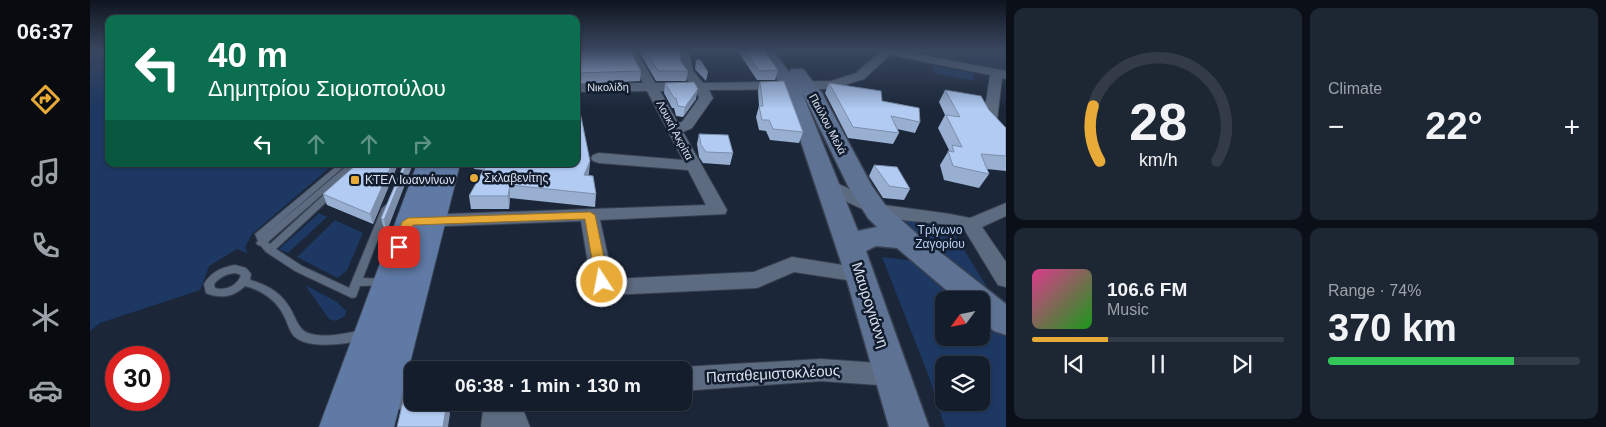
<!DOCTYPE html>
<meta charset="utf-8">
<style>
body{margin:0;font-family:Helvetica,sans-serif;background:#1d2633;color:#f1f3f6;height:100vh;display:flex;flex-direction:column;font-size:19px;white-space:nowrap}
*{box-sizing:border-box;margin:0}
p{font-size:16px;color:#9da2a9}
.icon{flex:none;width:28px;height:28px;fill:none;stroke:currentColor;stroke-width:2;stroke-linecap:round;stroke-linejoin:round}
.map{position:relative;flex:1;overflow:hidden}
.drawer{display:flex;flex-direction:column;gap:8px;padding:8px;background:#0b1018;width:600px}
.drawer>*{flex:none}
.guide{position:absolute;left:15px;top:15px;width:475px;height:152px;border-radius:10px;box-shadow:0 1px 4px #0004,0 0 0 1px #333b47;background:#0b6e4f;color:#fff;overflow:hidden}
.needle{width:32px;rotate:237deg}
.tools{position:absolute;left:845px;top:291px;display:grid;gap:10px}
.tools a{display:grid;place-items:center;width:55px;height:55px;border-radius:10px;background:#141d2b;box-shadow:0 1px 4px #0004,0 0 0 1px #333b47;font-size:25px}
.speed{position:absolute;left:15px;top:346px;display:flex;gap:10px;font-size:25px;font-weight:700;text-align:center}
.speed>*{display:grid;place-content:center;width:65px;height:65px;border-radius:50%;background:#141d2b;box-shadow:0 1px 4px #0004,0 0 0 1px #333b47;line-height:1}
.speed .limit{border:8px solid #d22;background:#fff;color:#111}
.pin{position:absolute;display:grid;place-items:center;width:42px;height:42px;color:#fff;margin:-21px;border-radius:10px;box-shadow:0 2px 8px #0006}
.me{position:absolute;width:55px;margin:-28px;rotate:349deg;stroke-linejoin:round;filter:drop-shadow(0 0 4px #0008)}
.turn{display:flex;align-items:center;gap:18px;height:105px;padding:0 20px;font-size:22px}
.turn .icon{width:65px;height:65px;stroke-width:2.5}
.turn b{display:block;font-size:35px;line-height:42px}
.lanes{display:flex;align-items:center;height:48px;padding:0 20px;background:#0003;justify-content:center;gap:25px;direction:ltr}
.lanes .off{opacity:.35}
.big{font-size:38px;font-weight:600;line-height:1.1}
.drawer .tile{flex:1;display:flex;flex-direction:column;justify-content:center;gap:8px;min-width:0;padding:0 18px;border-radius:10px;background:#1d2633}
.drawer .dial{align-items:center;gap:0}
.dial svg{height:130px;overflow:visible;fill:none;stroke:#333b47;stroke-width:7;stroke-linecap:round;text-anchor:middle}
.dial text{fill:#f1f3f6;stroke:none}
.song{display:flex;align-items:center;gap:15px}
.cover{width:60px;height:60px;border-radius:8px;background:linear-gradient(135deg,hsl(330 70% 55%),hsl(120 70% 35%))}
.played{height:5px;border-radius:2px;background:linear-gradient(90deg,#e8ab37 30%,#333b47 30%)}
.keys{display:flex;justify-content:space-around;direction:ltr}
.heat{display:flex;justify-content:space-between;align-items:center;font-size:28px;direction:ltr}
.charge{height:8px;border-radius:4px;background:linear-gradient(90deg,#34c759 74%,#333b47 0)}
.drawer .tiles{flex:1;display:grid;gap:8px;grid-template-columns:repeat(2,1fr)}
.trip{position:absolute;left:314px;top:361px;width:288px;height:50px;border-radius:10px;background:#141d2b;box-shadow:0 1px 4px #0004,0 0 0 1px #333b47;font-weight:600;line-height:50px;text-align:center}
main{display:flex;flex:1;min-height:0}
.tabs{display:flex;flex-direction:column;width:90px;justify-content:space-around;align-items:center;background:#080c11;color:#9da2a9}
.tabs .icon{width:35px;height:35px}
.tabs .active{color:#e8ab37}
.tabs b{font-size:22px;color:#f1f3f6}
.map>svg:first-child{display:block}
.built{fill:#213049}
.green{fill:#1d3862;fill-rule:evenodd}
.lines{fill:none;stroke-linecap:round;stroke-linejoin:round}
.lane-casing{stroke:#384151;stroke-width:2}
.street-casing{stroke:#384151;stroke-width:2}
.secondary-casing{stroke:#384151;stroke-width:3}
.primary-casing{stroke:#384151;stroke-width:2}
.lane{fill:#5d6b81;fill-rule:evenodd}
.street{fill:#5d6b81;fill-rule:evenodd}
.secondary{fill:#5e7293;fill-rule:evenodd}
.primary{fill:#5f7aa4;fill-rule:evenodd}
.wall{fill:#98afd1}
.shaded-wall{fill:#7c8eaa}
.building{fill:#b1cbf3;stroke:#7c8eaa}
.route{fill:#e8ab37;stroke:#976f24}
.poi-dot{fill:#e8ab37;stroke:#121d2f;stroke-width:2}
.labels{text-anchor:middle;stroke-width:5;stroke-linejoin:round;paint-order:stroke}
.far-street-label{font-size:11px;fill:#d8e0ec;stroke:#121d2f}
.poi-label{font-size:12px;fill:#d8e0ec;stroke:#121d2f;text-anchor:start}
.park-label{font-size:12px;fill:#bbd1f3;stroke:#121d2f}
.near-street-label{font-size:15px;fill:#d8e0ec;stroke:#121d2f}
</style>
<main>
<nav class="tabs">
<b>06:37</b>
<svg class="icon active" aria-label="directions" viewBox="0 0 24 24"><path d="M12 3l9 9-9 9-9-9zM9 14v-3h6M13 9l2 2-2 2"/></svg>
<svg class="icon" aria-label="music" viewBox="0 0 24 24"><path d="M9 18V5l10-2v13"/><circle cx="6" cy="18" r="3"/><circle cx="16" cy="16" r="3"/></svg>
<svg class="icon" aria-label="phone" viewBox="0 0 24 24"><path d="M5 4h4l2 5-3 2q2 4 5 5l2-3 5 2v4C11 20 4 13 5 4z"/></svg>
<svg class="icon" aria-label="climate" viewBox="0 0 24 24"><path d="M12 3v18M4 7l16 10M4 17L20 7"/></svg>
<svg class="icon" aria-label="car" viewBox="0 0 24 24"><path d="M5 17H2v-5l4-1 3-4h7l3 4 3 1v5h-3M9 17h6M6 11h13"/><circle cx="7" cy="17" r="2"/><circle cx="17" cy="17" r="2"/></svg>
</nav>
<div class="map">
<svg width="916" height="427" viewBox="0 0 916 427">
<rect width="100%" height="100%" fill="#1b2739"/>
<path class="built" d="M814,50H910L916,52V73L816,53Z"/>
<path class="green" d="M0,50H19V164H244L162,234L155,247L157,253L147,249L119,266L110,290L10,323L0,331Z
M842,66L884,73V81L844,73Z
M229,213L237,217L198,253L189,249Z
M813,219L859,225L898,289L892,288L811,222Z
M245,220L273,233L257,270L248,278L207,257Z
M792,257L832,262L878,300H854V338H891V311L916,332V427H855L838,374ZM854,365H891V402H854Z
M215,285L247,302L256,311L255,316L246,321L239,319Z"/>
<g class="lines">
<g class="lane-casing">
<path id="lane" d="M249,164H257L177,233L259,164H267L178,242L180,244L240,189H246L247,191L246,193L186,249L212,266L259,288L292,208L296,205L299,206L300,208L273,278L297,279L298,282L297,285L270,286L266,297L262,298L205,271L176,252L171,246L168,245L166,243L168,241L165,234Z
M145,265L156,268L161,274L160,280C175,284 189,291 198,305C205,314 207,329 218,333C235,339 256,333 273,330L277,332L279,335L277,338C260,344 220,350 205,337C199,332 198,323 194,316C187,301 172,290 155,286C144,297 130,299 116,293L114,284C121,272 132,267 145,265ZM145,273L151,275C147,286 136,291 125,288L124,284C130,277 136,274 145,273Z"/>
</g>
<g class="street-casing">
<path id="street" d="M536,50H546L565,83H600L591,72L590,58L579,50H591L599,54L603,71L613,83L741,81L766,73L790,52L788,50H807L916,71V79L912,78L907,121L916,131V145L911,143L893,122L900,75L800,55L774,79L742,89L619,90L623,98L602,128L593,132L637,210L635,214L510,220L523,279L664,272L702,257L778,269L781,274L778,279L770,282L704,272L667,288L519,295C511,293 505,290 501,282L491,221L330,227L323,225L320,221L323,217L330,215L616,205L598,170L509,163L503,161L501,158L503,155L509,153L593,160L557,91L486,92V84L553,83ZM606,90L609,98L592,122L588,123L570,91Z
M738,179L794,205L860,214L880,218L916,203V216L892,227L916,262V287L908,285L874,229C852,222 828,223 806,219C778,214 756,202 732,188L729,184L732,180Z
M731,359L803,364L812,367L816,375L812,383L803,386L731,381L592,391V370H585L592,367Z
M322,384V402H333C323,412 289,410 276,406L272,397L276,388L286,385Z
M394,402H430L440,427H391Z"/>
</g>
<g class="secondary-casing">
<path id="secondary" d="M667,50H682L699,72L701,69H713L732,93L782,186L796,206L827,234L916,304V335L904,331L891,320V300H868L807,248L786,246L776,251L839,427H799L755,274L701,112L691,85ZM712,92L758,186L778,218L787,227L768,231Z"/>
</g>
<g class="primary-casing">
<path id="primary" d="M327,164H370L304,427H229Z"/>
</g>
<use href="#lane" class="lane"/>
<use href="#street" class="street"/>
<use href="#secondary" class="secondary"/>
<use href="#primary" class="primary"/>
</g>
<path class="wall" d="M486,50L551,71L550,81L486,84Z
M548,50H590L591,62L598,71L596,81H566Z
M647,50H674L688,70L685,80H667Z
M606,60L618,72L616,81L605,69Z
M670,82L713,132L709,143L680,140L676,131L669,130L666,117L669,106L668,91Z
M575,83L606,99L593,117L586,116L584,108H582L574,93Z
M739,83L792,101L830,122L825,133L807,129L809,133L803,144L758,138L735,93Z
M855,90L899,110L916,128V171L897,169L899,174L889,188L854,180L850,165L859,150L848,128L855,115L849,102Z
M609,134L643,153L640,165L613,163L609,157L607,144Z
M500,161L498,176L506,194L505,207L420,198L419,209H381L379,196L393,170L384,169L383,164H486Z
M267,164H308L283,224L237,205L233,194Z
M314,164L297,231L294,229L291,218Z
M784,165L820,189L814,200L793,198L779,176Z"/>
<path class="shaded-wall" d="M608,89L606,99L593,117L595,107Z
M500,161L499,174L493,188L494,175Z
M302,164H308L283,224L280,214Z
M317,164H323L297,231L294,220Z
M420,185V198L419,209L418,196Z
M357,402L360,414L358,427H353Z"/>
<path class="building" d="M486,50H540L551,71L486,73Z
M555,50H590L591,62L598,71H568Z
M655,50H674L688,70L669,71Z
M606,60H610L618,72Z
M694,81L713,132L683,129L679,120H672L669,106H673L670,82Z
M604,82L608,89L595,107L588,106L586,98H584L575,83Z
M739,83L791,91L792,101L829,108L830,122L801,116L809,133L763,127Z
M855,90L891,96L899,110L916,128V156L891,154L899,174L863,166L858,151L864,152L862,145L872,147L856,115L870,117Z
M486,107H489L500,161L494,175L503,176L506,194L420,185L418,196H379L397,164H486Z
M609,134L638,135L643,153L616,152L611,145Z
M267,164H302L280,214L233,194Z
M314,164H317L294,220L291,218Z
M784,165L807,167L820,189L799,186Z
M314,397H322V402H357L353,427H307Z"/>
<linearGradient id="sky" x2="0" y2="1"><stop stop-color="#0f151f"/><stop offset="0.46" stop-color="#39475f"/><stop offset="1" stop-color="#39475f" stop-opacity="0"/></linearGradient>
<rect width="916" height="109" fill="url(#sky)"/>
<path class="route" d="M500,212L505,215L519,282L517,285H508L506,282L495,219L323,225L313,250H305L303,247L312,222L318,218Z"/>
<g class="poi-dot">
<circle cx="384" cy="178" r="5"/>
<rect x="260" y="175" width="10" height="10" rx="2.5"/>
</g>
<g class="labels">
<g class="far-street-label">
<text transform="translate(518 87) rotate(-1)" y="4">Νικολίδη</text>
<text transform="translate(738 124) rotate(62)" y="4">Παύλου Μελά</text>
<text transform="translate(585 130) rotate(62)" y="4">Λουκή Ακρίτα</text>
</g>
<g class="poi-label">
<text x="394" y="182">Σκλαβενίτης</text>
<text x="275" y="184">ΚΤΕΛ Ιωαννίνων</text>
</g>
<g class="park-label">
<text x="850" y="234">Τρίγωνο<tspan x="850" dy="14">Ζαγορίου</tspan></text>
</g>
<g class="near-street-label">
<text transform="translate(780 305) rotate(72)" y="5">Μαυρογιάννη</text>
<text transform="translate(683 374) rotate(-3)" y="5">Παπαθεμιστοκλέους</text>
</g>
</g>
</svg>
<div class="tools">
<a><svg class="needle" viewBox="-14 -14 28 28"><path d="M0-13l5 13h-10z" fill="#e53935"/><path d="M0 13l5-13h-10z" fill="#9da2a9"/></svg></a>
<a><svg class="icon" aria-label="layers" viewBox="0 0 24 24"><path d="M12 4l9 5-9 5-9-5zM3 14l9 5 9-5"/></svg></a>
</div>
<div class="speed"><div class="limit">30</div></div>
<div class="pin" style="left:309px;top:247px;background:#d93025"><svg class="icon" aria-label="arrive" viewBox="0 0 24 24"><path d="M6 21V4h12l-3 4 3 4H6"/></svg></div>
<svg class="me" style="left:512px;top:282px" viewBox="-20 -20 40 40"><circle r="17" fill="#e8ab37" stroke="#fff" stroke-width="3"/><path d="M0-11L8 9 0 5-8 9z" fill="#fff"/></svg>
<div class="trip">06:38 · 1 min · 130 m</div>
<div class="guide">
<div class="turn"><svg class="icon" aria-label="left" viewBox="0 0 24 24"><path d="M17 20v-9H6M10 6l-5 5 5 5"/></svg><div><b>40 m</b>Δημητρίου Σιομοπούλου</div></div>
<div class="lanes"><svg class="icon" aria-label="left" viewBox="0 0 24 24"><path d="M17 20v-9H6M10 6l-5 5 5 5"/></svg><svg class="icon off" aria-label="ahead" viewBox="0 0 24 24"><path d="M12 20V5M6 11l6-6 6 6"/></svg><svg class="icon off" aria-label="ahead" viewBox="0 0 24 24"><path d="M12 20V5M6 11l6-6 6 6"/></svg><svg class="icon off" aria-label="right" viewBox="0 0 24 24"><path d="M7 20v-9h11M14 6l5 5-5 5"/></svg></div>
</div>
</div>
<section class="drawer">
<div class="tiles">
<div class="tile dial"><svg viewBox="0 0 100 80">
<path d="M14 69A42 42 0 1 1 86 69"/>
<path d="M14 69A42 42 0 0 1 10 35" stroke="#e8ab37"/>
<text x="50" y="56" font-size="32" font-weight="700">28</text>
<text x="50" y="72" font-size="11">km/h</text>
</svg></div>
<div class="tile"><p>Climate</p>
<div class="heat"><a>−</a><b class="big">22°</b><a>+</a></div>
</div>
<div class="tile">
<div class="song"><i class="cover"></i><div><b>106.6 FM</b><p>Music</p></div></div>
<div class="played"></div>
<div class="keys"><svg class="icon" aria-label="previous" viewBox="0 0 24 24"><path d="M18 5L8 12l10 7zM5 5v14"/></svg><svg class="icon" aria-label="pause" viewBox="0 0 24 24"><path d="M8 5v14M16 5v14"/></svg><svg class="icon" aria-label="next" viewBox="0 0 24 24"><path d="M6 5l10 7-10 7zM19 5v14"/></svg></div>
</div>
<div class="tile"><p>Range · 74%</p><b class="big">370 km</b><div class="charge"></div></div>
</div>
</section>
</main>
